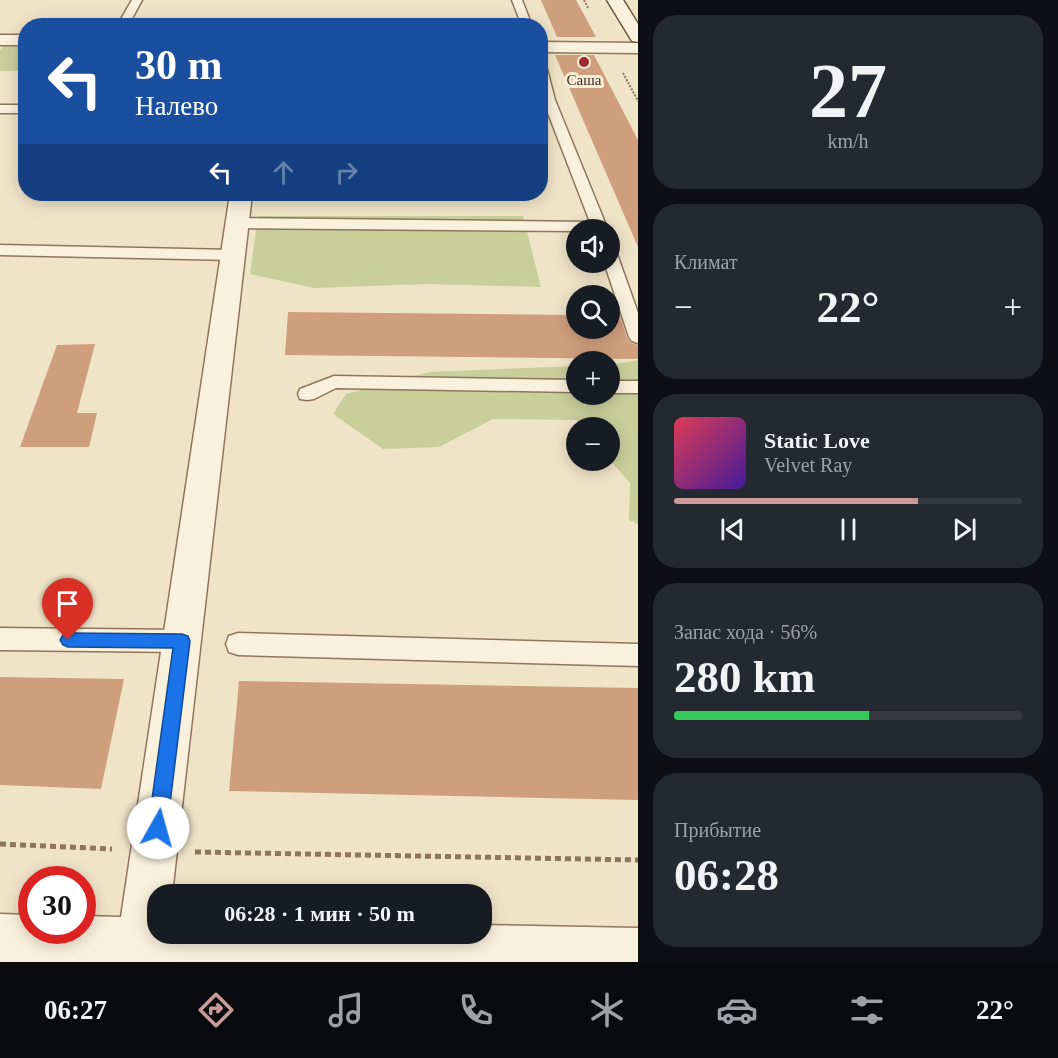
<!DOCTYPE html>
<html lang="ru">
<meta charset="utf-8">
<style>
body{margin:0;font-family:"Times New Roman",serif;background:#242831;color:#f1f3f6;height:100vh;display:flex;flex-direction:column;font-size:22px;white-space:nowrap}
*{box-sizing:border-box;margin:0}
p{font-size:20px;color:#9ea1a6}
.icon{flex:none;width:33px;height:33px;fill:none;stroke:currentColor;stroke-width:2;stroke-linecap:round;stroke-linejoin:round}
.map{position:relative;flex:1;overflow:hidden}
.sheet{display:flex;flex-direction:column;gap:15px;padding:15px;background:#0d0f14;width:420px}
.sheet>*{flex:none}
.banner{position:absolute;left:18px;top:18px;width:530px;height:183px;border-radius:24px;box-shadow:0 3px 15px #0003;background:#1a4fa0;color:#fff;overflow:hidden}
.controls{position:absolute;left:566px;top:219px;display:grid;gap:12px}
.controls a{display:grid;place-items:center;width:54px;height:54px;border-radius:50%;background:#171b24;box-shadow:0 3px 15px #0003;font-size:30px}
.speed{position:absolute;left:18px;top:866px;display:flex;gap:12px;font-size:30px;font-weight:700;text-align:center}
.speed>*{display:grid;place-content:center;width:78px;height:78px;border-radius:50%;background:#171b24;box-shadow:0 3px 15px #0003;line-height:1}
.speed .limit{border:9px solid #d22;background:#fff;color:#111}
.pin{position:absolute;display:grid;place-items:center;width:51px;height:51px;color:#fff;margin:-62px -26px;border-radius:50% 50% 50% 0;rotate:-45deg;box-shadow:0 0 6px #0007}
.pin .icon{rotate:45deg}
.me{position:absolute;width:66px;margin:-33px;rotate:7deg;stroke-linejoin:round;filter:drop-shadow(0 0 4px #0008)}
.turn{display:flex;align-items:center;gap:21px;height:126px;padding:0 18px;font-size:27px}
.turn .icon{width:78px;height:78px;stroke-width:2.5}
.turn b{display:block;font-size:42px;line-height:51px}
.lanes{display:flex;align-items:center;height:57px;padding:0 18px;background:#0003;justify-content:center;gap:30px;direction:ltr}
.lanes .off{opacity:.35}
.big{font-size:45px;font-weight:700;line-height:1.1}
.sheet .widget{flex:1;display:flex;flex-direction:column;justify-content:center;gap:9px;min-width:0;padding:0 21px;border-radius:24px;background:#242831}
.sheet .dial{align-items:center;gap:0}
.dial b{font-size:78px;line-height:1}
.song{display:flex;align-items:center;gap:18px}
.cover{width:72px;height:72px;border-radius:9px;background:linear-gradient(135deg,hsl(350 70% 55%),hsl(260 70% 35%))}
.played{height:6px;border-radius:3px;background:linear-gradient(90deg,#cc999b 70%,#363941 70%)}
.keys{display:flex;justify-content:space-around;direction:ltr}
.heat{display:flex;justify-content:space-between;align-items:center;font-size:33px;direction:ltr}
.charge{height:9px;border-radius:4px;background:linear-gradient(90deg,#34c759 56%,#363941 0)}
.trip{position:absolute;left:147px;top:884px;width:345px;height:60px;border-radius:24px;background:#171b24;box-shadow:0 3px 15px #0003;font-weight:700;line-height:60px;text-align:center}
.tab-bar{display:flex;height:96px;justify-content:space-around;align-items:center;background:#090b0e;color:#9ea1a6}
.tab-bar .icon{width:42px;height:42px}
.tab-bar .on{color:#cc999b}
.tab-bar b{font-size:27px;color:#f1f3f6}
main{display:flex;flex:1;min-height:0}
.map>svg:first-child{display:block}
.green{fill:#c9cf9b}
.building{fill:#cf9f7d}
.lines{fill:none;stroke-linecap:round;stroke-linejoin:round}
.service-casing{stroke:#8d765c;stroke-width:3}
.minor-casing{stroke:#8d765c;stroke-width:3}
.secondary-casing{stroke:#6f573f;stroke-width:3}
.path-far1{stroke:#8d765c;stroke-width:2;stroke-dasharray:2 1.5;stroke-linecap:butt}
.path{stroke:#8d765c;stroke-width:5;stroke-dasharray:6 4;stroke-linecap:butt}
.service{fill:#faf1dc;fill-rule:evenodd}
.minor{fill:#faf1dc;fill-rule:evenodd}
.secondary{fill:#faf1dc;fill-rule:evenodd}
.route{fill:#1a73e8;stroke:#114b97;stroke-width:1.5}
.poi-dot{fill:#9e2a2b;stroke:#f7eed8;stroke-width:2}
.labels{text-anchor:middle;stroke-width:6;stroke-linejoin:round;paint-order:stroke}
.far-poi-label{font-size:15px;fill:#3d2e20;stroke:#f7eed8}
</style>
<main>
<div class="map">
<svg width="638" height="962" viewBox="0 0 638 962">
<rect width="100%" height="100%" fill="#f0e4c8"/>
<path class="green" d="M5,45H25V71H0V50Z
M258,216H523L541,287L428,284L314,288L250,274Z
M638,360V524L629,520L630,483L609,459V428L582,427L576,420L493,419L439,447L383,449L333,414L346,394L429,372L576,366V394H609V365Z"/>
<path class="building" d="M541,0H576L596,37H557Z
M555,55H594L638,140V247Z
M288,312L576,315V328H609V316H620L627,338L631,343L638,345V359L285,355Z
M95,344L77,413H97L89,447H20L57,345Z
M0,677L124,679L101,789L0,785Z
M239,681L638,688V800L229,791Z"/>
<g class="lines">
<g class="service-casing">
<path id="service" d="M132,0H142L128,26H117Z
M512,0H522L532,26H522Z
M540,62L546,65L555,100L608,230L576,231L237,228L229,223L237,218L590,222L543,100L540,88Z
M0,105H26V113H0Z
M0,245L233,250L241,255L233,260L0,255Z
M609,249L617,254L638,313V343L632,341L629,337L604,262H609Z
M334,376L576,380V392L336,388L314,399L307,400L300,399L298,394L300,389Z
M609,381H638V393H609Z
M0,628L182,630L191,633L194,641L191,649L182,652L0,650Z
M238,633L638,644V666L238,655L229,652L226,644L229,636Z"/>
</g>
<g class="minor-casing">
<path id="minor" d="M0,35H26V45H0Z
M540,42L638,43V53L540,52Z
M230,194H252L172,894H158V933H482V925L638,928V962H0V914L32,915V930H82V916L121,917Z"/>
</g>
<g class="secondary-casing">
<path id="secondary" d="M607,0H623L638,24V42L632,41Z"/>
</g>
<path class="path-far1" d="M584,0L588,8
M623,73L638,101"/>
<path class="path" d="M0,844L112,849
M195,852L638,860"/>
<use href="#service" class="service"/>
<use href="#minor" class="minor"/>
<use href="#secondary" class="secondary"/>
</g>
<path class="route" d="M68,633L182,634L188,636L190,641L167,828L164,834L158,837L151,834L148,828L173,648L68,647L63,645L60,640L63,635Z"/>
<circle class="poi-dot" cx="584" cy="62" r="6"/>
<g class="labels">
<g class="far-poi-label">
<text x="584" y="85">Саша</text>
</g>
</g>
</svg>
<div class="controls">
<a><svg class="icon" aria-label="sound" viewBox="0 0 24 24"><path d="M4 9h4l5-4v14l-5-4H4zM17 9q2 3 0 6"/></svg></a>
<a><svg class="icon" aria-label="search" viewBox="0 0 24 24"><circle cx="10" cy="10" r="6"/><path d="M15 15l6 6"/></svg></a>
<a>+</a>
<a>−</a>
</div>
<div class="speed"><div class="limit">30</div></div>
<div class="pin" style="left:68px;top:640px;background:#d93025"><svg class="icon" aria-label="arrive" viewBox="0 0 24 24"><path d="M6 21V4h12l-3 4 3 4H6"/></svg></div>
<svg class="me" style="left:158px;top:828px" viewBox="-20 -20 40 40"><circle r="19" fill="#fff"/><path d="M0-13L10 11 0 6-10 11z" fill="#1a73e8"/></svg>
<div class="trip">06:28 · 1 мин · 50 m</div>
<div class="banner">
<div class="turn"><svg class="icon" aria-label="left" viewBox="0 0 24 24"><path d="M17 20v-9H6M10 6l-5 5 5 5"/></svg><div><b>30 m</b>Налево</div></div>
<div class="lanes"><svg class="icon" aria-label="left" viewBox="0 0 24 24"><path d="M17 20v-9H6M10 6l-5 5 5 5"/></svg><svg class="icon off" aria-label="ahead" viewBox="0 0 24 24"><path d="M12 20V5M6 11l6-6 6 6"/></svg><svg class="icon off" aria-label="right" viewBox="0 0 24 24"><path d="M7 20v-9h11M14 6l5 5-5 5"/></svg></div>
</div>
</div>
<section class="sheet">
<div class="widget dial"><b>27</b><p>km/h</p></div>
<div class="widget"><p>Климат</p>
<div class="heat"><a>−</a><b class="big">22°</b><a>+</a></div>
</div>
<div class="widget">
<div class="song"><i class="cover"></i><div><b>Static Love</b><p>Velvet Ray</p></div></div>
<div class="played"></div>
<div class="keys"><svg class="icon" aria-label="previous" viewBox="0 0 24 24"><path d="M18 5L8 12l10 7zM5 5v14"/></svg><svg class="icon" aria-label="pause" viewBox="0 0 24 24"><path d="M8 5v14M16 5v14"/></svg><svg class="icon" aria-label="next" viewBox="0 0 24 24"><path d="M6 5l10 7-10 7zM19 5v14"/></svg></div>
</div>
<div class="widget"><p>Запас хода · 56%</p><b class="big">280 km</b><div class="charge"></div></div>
<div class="widget"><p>Прибытие</p><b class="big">06:28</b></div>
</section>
</main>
<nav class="tab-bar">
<b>06:27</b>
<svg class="icon on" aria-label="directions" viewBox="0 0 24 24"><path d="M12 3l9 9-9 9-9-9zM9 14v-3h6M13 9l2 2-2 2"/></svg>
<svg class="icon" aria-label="music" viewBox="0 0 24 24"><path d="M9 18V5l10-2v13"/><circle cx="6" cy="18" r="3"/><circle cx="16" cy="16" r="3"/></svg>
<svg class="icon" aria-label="phone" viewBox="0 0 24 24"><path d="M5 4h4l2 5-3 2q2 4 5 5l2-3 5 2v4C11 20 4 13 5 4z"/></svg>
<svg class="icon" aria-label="climate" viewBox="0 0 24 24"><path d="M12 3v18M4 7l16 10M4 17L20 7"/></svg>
<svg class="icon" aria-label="car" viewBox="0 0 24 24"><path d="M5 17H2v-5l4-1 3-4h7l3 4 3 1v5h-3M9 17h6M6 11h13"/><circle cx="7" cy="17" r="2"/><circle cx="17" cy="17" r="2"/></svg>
<svg class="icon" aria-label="filters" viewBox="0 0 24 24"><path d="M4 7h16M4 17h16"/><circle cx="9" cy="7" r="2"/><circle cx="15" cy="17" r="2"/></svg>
<b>22°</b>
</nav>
